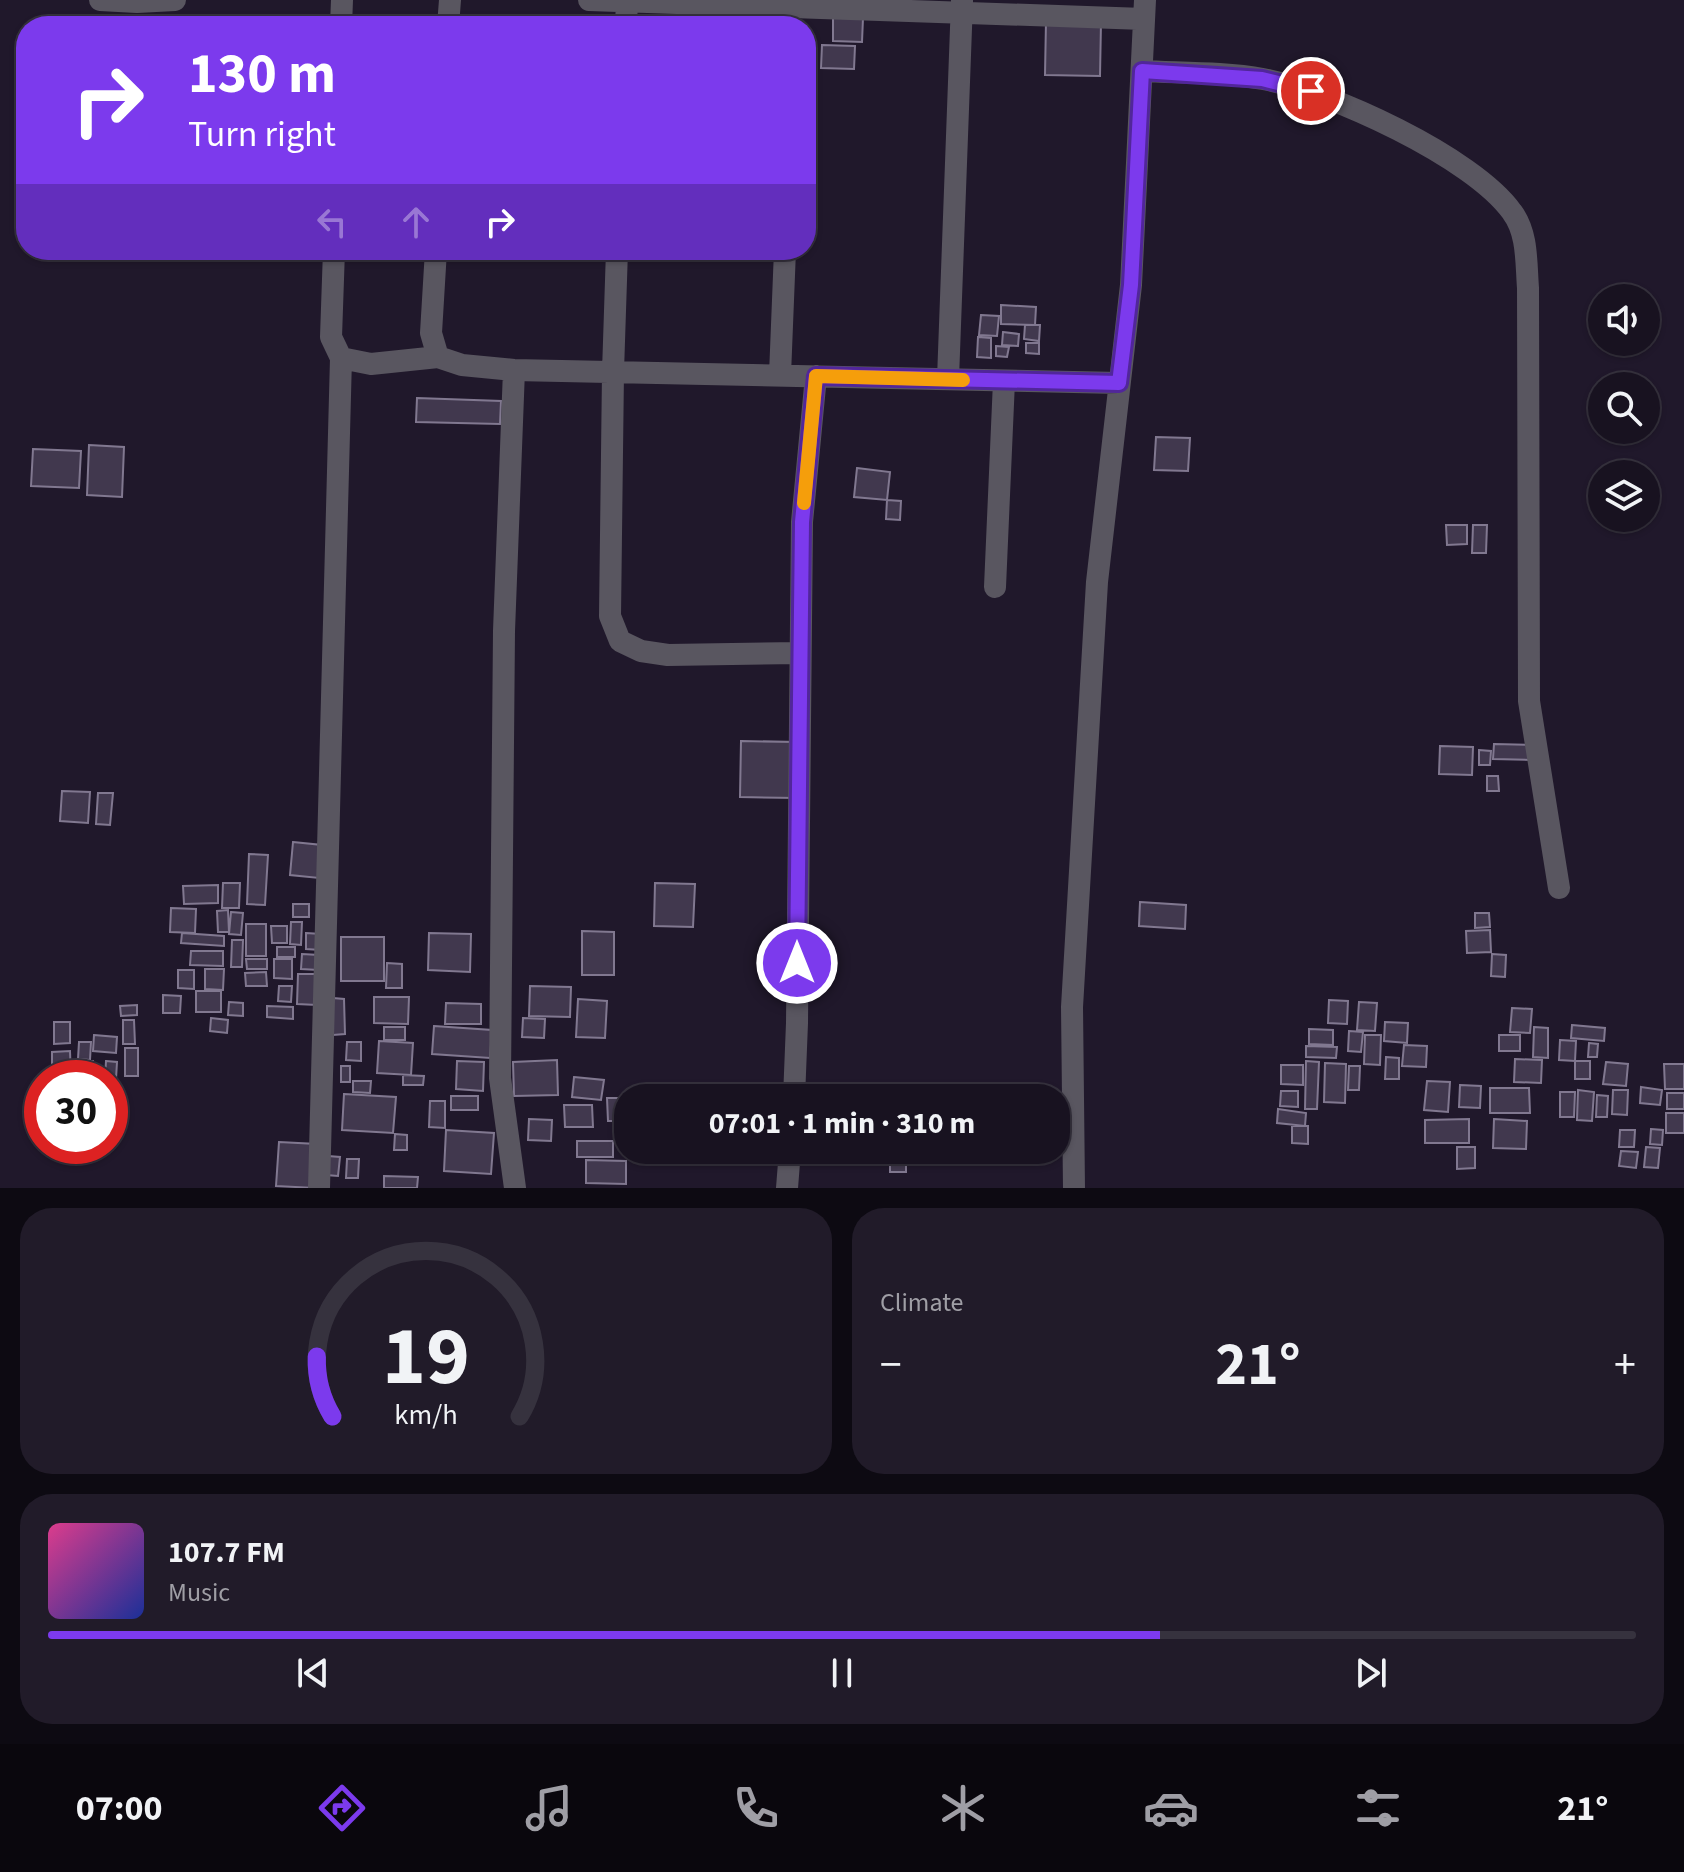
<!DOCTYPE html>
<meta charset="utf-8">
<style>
body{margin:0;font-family:"Source Sans 3",sans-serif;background:#211b29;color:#f1f3f6;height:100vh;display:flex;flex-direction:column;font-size:30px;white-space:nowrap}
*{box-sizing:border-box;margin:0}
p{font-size:26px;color:#9f9ea5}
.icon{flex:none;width:44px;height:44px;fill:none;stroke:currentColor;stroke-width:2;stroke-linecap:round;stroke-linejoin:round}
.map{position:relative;height:1188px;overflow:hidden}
.details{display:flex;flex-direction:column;gap:20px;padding:20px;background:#0d0a12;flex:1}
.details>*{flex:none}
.top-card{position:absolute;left:16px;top:16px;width:800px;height:244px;border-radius:32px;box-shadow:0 2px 6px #0004,0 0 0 2px #36323e;background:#7c3aed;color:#fff;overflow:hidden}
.buttons{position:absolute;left:1588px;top:284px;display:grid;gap:16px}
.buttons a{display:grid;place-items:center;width:72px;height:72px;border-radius:50%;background:#181220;box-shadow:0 2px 6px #0004,0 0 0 2px #36323e;font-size:40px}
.speed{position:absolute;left:24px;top:1060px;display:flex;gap:16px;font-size:40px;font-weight:700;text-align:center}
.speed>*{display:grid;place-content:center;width:104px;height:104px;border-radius:50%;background:#181220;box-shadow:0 2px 6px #0004,0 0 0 2px #36323e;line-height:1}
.speed .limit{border:12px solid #d22;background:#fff;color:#111}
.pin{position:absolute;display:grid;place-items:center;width:68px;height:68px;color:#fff;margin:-34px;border:4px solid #fff;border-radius:50%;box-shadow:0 2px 8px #0007}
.me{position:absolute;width:88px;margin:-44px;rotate:0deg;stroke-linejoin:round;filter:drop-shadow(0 0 6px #0008)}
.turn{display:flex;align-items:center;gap:28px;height:168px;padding:0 40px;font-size:36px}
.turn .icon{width:104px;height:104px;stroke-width:2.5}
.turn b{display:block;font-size:56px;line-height:68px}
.lanes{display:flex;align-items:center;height:76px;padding:0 40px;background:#0003;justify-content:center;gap:40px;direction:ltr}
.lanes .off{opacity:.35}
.big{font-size:60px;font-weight:700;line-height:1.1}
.details .card{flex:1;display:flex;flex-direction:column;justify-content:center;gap:12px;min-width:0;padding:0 28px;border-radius:32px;background:#211b29}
.details .dial{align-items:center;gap:0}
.dial svg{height:208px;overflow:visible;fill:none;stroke:#36323e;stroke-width:7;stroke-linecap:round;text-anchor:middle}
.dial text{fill:#f1f3f6;stroke:none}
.song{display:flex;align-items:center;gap:24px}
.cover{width:96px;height:96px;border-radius:12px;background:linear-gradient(135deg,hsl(330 70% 55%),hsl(230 70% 35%))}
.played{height:8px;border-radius:4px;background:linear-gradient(90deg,#7c3aed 70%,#36323e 70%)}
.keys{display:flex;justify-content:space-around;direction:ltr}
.heat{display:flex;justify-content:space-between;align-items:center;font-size:44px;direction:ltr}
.details .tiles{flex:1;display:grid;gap:20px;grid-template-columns:1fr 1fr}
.card:last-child{grid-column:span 2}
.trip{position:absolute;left:614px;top:1084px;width:456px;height:80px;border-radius:32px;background:#181220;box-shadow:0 2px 6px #0004,0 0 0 2px #36323e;font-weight:700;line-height:80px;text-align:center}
.tabs{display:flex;height:128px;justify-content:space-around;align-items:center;background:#0a070d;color:#9f9ea5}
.tabs .icon{width:56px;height:56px}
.tabs .active{color:#7c3aed}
.tabs b{font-size:36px;color:#f1f3f6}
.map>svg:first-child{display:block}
.building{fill:#41384e;stroke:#817890;stroke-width:2}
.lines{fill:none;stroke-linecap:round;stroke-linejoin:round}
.minor{stroke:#595660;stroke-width:22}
.route-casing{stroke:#51269a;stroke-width:20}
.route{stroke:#7c3aed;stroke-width:14}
.slow{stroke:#f59e0b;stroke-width:14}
</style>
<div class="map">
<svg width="1684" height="1188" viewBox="0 0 1684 1188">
<rect width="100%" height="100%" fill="#20182b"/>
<path class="building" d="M833,17L863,18L862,42L833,41Z
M1046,21L1101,22L1100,76L1045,75Z
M822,45L855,46L854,69L821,68Z
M1001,305L1036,307L1035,325L1001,324Z
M981,315L999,316L997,336L979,335Z
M1025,325H1040L1039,341L1024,339Z
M1003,332L1019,334L1018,346L1002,345Z
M978,337L991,338V358L977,357Z
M1026,343H1039V354L1026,353Z
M996,346L1009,347L1007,357L996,356Z
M417,398L501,401L500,424L416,422Z
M1156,437L1190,438L1188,471L1154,470Z
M89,445L124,447L122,497L87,495Z
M33,449L81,451L79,488L31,486Z
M857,468L890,472L887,500L854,497Z
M887,500L901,501L900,520L886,519Z
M1446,525H1467V544L1447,545Z
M1473,525H1487L1486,553H1472Z
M741,741L797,742L796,798L740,797Z
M1494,744L1533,745V760L1493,759Z
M1440,746L1473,747L1472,775L1439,774Z
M1479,750L1491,751L1490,765H1479Z
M1487,776H1498L1499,791H1487Z
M62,791L90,792L88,823L60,821Z
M98,793H113L110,825L96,824Z
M293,842L322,845L319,878L290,875Z
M249,854L268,855L265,905L247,904Z
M223,883H240L239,908H222Z
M655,883L695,884L693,927L654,926Z
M218,885V903L184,904L183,886Z
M1140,902L1186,905L1185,929L1139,926Z
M293,904H309V917H293Z
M171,908L196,909L195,933L170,932Z
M228,910L229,932H218L217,911Z
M231,912L243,913L241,935L229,934Z
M1475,913H1489L1490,927L1475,928Z
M291,922H302L301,945L290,944Z
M246,924H266V956H246Z
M271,926H287V943H272Z
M1490,930L1491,952L1467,953L1466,931Z
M582,931L614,932V975H582Z
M182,933L224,936V946L181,943Z
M306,933L321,934L320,950L306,949Z
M429,933L471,934L470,972L428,970Z
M341,937H384V981H341Z
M232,940H243L242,967H231Z
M277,947H295V957H277Z
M191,951H223V966L190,965Z
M302,954L319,955L318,970L301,969Z
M1492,954L1506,955L1505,977L1491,976Z
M246,959H267V969H247Z
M274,959H292V979L274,978Z
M387,963L402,964V988H386Z
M205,969H224L223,990L205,989Z
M178,970H194V989L178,988Z
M266,972L267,986H246L245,973Z
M298,974H318L317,1005L297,1004Z
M279,986H292L291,1002L278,1001Z
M530,986L571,987L570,1017L529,1016Z
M196,991H221V1012H196Z
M163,995L181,996L180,1013H163Z
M374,997H409L408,1024L374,1023Z
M333,998L344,999L345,1034L333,1035Z
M578,999L607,1001L605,1038L576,1037Z
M1329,1000L1348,1001L1347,1024L1328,1023Z
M229,1002L243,1003V1016L228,1015Z
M1359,1002L1377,1003L1375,1031L1357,1030Z
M446,1003L481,1004V1024H445Z
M137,1005V1015L121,1016L120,1006Z
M267,1006L293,1007V1019L267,1017Z
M1512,1008L1532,1009L1530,1033L1510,1032Z
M211,1018L228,1020L227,1033L210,1031Z
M523,1018L545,1019L544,1038L522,1037Z
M123,1020H134L135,1044H123Z
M54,1022H70V1043L54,1044Z
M1385,1022L1408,1023L1407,1043L1384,1041Z
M1572,1025L1605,1028L1604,1041L1571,1038Z
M434,1026L492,1030L490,1058L432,1054Z
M384,1027H405V1040H384Z
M1534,1027L1548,1028V1058L1533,1057Z
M1309,1029L1333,1030V1045L1309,1044Z
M1349,1031L1363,1032L1361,1052L1348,1051Z
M94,1035L117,1037L116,1053L93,1051Z
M1365,1035H1381L1380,1065L1364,1064Z
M1499,1035H1520V1051H1499Z
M1560,1040L1576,1041L1575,1061L1559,1060Z
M379,1041L413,1043L411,1075L377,1073Z
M79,1042H91L90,1060L78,1059Z
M347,1042H361V1061L346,1060Z
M1589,1043L1598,1044L1597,1057H1588Z
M1404,1045L1427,1046L1426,1067L1402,1066Z
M1306,1046L1337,1047L1336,1058L1306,1057Z
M125,1048H138V1076H125Z
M70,1051L71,1078H52V1052Z
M1386,1057L1399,1058V1079H1385Z
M1515,1059L1542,1060L1541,1083L1514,1082Z
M557,1060L558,1095L514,1096L513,1062Z
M75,1061H93V1078H75Z
M106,1061L117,1062L116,1079L105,1078Z
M457,1061L484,1062L483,1091L456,1089Z
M1306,1061L1319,1062L1317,1109H1305Z
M1575,1061H1590V1079H1575Z
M1606,1062L1628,1064L1626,1086L1603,1084Z
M1325,1063L1346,1064L1345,1103L1324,1102Z
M1664,1064H1684V1089H1665Z
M1281,1065H1303V1085L1281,1084Z
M341,1066H350V1082H341Z
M1349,1066H1360L1359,1090H1348Z
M403,1075L424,1076L423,1085H403Z
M574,1077L604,1080L601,1100L572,1097Z
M353,1081H371L370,1093L353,1092Z
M1427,1081L1450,1082L1448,1112L1424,1110Z
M1460,1085L1481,1086L1480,1108L1459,1107Z
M1641,1087L1662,1090L1660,1105L1640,1103Z
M1490,1088H1529L1530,1113H1490Z
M1578,1090L1594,1092L1592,1121L1577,1120Z
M1613,1090H1628L1627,1115L1612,1114Z
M1281,1091H1298V1107L1280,1106Z
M1560,1092H1575L1574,1117H1560Z
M1667,1093H1684V1109H1667Z
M344,1094L396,1097L393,1133L342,1130Z
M1597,1095L1608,1096L1607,1117H1596Z
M451,1096H478V1110H451Z
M607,1098H629L628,1121H608Z
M430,1101H445V1128L429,1127Z
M564,1105H592L593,1127H565Z
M1278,1109L1306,1113L1305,1126L1277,1123Z
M1666,1113H1684V1133H1666Z
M529,1119L552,1120L551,1141L528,1140Z
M1469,1119V1143H1425V1120Z
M1494,1119L1527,1121L1526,1149L1493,1148Z
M1292,1126H1308V1144L1292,1143Z
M1651,1129L1663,1130L1662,1145L1650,1144Z
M446,1130L494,1133L491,1174L444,1171Z
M1620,1130H1635L1634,1147H1619Z
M395,1134L407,1135V1150H394Z
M577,1141H613V1157H577Z
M279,1142L317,1144L315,1188L276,1186Z
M1457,1147H1475V1168L1457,1169Z
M1646,1147L1660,1148L1658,1168L1644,1167Z
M991,1150H1008L1007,1164H990Z
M1621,1151L1638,1152L1636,1168L1619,1166Z
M328,1156L340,1157L338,1176L326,1175Z
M890,1156H906V1172H890Z
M347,1159H359L358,1178H346Z
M586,1160L626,1161V1184L586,1183Z
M384,1176L418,1177L417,1188H384Z"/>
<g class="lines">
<path class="minor" d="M100,0L137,2L175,0
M589,0L1144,19
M341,26L342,0
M448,26L450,0
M626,26L627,0
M1142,71C1181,73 1224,72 1263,79C1329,91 1473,157 1512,212C1528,233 1526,263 1528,288L1529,701L1559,888
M334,250L331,337L341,358L371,364L438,357
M436,250L431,333L438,357L462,365L514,370L1119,383
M617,250L613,372L610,616L620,641L641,651L668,655L799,653
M514,370L504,631L500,1078L515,1188
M780,375L785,250
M948,379L962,1
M995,587L1004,381
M794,1098L797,1023L802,522L816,376
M319,1188L341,358
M787,1188L790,1150
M1074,1188L1072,1007L1097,582L1131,285L1145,0"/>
</g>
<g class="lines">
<g class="route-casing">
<path id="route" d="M797,963L802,522L816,376L1119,383L1131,285L1142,71L1262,79L1311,91"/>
</g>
<use href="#route" class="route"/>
<path class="slow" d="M804,503L816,376L963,380"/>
</g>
</svg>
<div class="buttons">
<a><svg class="icon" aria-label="sound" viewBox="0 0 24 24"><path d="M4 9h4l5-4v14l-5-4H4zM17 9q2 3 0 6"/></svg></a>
<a><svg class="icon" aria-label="search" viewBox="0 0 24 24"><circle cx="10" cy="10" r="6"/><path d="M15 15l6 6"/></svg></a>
<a><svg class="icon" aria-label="layers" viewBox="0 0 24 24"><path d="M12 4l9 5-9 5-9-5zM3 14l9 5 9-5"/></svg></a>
</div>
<div class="speed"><div class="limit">30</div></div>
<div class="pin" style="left:1311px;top:91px;background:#d93025"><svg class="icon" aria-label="arrive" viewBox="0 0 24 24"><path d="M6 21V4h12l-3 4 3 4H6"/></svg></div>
<svg class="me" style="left:797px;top:963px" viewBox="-20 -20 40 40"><circle r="17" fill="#7c3aed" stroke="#fff" stroke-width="3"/><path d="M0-11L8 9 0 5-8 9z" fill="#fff"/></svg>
<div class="trip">07:01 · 1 min · 310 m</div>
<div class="top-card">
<div class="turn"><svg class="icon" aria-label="right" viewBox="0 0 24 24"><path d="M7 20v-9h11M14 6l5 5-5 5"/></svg><div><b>130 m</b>Turn right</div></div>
<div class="lanes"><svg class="icon off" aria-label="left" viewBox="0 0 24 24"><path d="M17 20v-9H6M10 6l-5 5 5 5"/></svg><svg class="icon off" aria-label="ahead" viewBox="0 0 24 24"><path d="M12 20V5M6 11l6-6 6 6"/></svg><svg class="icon" aria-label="right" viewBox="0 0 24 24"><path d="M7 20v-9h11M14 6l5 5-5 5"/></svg></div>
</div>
</div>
<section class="details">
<div class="tiles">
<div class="card dial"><svg viewBox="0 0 100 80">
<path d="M14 69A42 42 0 1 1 86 69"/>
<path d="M14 69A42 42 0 0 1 8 46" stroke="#7c3aed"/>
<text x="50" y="56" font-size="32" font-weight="700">19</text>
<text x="50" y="72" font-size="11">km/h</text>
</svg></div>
<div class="card"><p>Climate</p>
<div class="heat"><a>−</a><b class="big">21°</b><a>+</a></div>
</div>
<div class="card">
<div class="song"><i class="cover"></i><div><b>107.7 FM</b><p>Music</p></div></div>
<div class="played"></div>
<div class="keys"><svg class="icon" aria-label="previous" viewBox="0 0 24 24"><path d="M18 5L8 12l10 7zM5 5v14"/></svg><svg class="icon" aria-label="pause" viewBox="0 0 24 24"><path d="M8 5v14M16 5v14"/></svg><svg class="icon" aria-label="next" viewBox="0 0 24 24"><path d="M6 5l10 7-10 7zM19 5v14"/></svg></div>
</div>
</div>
</section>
<nav class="tabs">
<b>07:00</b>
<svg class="icon active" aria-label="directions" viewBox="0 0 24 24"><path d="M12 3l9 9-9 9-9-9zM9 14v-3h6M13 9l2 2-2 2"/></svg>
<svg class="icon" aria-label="music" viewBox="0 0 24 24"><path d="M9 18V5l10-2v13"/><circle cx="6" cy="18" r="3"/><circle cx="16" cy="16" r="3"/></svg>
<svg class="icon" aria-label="phone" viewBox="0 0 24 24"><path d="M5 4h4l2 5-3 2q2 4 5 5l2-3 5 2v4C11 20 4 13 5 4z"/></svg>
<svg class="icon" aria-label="climate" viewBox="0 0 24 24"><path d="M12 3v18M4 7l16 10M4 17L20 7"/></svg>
<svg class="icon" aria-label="car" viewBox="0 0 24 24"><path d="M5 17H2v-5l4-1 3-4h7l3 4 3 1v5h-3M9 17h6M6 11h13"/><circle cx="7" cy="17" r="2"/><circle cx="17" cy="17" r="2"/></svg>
<svg class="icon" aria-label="filters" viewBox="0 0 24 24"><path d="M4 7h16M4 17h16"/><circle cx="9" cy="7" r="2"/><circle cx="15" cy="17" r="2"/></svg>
<b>21°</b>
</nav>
